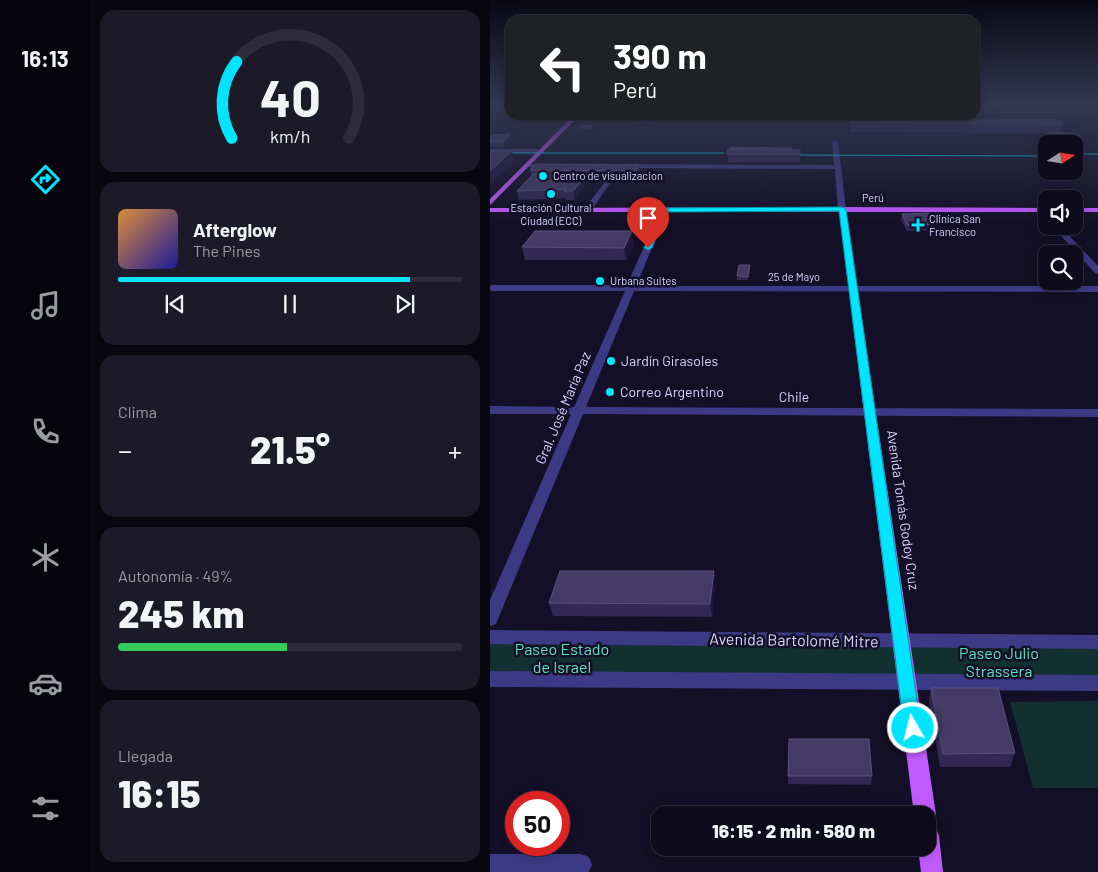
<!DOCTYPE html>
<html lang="es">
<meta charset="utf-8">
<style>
body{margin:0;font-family:Barlow,sans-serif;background:#1c1929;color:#f1f3f6;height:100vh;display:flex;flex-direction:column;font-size:19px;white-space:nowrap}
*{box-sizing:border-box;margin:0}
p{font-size:16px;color:#9b9ba3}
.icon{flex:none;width:28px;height:28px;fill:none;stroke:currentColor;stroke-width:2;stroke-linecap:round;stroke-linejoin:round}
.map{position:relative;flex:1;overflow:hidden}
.details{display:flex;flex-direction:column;gap:10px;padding:10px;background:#08060f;width:400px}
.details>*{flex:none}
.banner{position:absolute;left:15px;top:15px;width:475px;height:105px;border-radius:15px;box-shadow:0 2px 12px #0003,0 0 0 1px #2e2b3b;background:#202124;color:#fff;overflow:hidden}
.needle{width:32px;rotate:78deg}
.buttons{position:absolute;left:548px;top:135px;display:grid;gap:10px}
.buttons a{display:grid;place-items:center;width:45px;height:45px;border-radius:10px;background:#0e0b1c;box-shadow:0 2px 12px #0003,0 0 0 1px #2e2b3b;font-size:25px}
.speed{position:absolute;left:15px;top:791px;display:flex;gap:10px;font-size:25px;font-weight:700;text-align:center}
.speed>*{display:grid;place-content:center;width:65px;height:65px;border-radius:50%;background:#0e0b1c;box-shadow:0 2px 12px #0003,0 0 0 1px #2e2b3b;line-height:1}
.speed .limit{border:8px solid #d22;background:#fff;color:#111}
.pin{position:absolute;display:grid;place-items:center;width:42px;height:42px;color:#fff;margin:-51px -21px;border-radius:50% 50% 50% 0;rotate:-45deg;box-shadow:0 0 5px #0007}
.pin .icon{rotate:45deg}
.me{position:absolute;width:55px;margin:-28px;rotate:352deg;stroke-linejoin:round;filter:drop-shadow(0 0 4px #0008)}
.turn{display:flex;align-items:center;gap:18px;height:105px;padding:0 25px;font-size:22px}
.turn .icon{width:65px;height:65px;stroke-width:2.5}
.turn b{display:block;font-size:35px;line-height:42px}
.big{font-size:38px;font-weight:800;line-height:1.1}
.details .card{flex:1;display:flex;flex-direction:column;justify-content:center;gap:8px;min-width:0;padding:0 18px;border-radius:15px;background:#1c1929}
.details .dial{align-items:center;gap:0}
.dial svg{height:130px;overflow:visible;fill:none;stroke:#2e2b3b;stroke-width:7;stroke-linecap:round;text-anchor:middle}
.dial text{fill:#f1f3f6;stroke:none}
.song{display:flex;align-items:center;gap:15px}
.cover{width:60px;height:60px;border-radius:8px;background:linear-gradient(135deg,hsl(30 70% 55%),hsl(240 70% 35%))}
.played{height:5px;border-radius:2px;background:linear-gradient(90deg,#00e5ff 85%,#2e2b3b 85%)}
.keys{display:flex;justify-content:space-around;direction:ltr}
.heat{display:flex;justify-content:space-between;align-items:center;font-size:28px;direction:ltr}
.charge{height:8px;border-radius:4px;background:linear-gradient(90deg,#34c759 49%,#2e2b3b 0)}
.trip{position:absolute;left:161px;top:806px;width:285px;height:50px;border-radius:15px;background:#0e0b1c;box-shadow:0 2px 12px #0003,0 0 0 1px #2e2b3b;font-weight:800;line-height:50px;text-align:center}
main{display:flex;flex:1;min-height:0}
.tab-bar{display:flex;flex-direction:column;width:90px;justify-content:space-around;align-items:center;background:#06040b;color:#9b9ba3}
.tab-bar .icon{width:35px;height:35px}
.tab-bar .selected{color:#00e5ff}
.tab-bar b{font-size:22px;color:#f1f3f6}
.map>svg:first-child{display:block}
.green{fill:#12302f}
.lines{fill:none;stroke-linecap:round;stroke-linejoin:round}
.minor{fill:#3d3a85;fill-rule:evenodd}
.major{fill:#c25bff;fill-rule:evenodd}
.tram{stroke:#00e5ff;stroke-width:1}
.wall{fill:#312854;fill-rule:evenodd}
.shaded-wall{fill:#1d163a}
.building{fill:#433a66;stroke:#5a527e}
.route{fill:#00e5ff;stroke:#0095a6}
.poi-dot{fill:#00e5ff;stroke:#130f26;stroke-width:2}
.labels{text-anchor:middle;stroke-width:5;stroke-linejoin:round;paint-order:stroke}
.far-poi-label{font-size:11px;fill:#d9d4ff;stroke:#130f26;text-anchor:start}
.far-street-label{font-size:11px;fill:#d9d4ff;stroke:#130f26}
.poi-label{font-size:14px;fill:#d9d4ff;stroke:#130f26;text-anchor:start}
.street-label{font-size:14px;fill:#d9d4ff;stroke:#130f26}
.near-street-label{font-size:16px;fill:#d9d4ff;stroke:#130f26}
.near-park-label{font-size:16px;fill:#5fe0c0;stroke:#130f26}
</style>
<main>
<nav class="tab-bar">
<b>16:13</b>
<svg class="icon selected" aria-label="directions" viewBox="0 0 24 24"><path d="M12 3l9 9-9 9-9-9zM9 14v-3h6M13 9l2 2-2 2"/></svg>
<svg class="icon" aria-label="music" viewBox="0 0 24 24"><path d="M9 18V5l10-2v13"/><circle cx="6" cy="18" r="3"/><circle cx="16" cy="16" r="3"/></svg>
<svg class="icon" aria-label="phone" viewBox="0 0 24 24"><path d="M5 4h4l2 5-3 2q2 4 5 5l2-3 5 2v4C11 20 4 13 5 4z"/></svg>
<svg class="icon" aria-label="climate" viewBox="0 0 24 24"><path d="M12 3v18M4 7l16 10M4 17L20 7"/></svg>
<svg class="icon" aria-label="car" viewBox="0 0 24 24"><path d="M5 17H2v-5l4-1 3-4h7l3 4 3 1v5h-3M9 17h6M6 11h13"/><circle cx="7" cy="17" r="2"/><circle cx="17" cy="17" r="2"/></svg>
<svg class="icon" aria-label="filters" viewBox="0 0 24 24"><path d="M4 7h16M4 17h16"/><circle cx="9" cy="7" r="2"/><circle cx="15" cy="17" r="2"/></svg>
</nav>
<section class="details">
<div class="card dial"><svg viewBox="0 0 100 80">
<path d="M14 69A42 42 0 1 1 86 69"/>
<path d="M14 69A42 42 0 0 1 17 22" stroke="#00e5ff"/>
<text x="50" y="56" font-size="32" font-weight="700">40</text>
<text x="50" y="72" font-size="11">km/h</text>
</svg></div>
<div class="card">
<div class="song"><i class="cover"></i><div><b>Afterglow</b><p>The Pines</p></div></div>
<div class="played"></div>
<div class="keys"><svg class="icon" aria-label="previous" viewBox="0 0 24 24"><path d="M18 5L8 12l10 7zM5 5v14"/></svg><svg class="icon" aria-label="pause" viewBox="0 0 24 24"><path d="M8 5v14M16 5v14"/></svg><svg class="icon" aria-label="next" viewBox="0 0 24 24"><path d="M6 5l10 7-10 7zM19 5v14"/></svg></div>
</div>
<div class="card"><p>Clima</p>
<div class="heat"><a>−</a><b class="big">21.5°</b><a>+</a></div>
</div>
<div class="card"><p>Autonomía · 49%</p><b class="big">245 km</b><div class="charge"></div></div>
<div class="card"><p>Llegada</p><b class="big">16:15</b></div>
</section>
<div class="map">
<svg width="608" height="872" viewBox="0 0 608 872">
<rect width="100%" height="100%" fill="#130f26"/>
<path class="green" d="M0,637L608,642V683L0,679Z
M608,701V788H543L520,702Z"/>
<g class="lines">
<path class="minor" d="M0,108H20V112H0Z
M345,140L348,142L356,209L352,211L348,209L345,169L134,168L131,166L134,164L344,165L342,142Z
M0,149H51L54,151L51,153H0Z
M37,164H62L65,166L62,168L35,167L34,166Z
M115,182L120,183L101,211H95L94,209Z
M171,208L178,210L146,286H608V292L144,291L96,407L608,409V417L93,414L8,619L6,624L0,626V600L81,414H0V406L84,407L135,291H0V285H137Z
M548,208H554L556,212V218L548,212Z
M562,226H570L608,266V274L605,273Z
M0,630L608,635V649L0,644Z
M0,671L608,675V691L0,687Z
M0,854H91L99,857L102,865L99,872H0Z"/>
<path class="major" d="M84,115H90L0,205V199Z
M352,207L556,208V212H356L446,815L442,822L438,825V815H424L349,212H0V208Z
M584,208H608V212H584Z
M438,825L446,828L449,836L453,872H431L428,848H438Z"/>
<path class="tram" d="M0,153H234
M584,154H608
M295,155L556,156"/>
</g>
<path class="wall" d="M503,103H608V113H511Z
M101,115H122L119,118H101Z
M147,115H166L160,122H146L145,117Z
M359,115H421L420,119H359Z
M360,123L572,124L570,133L360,132Z
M102,125L103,129H90L89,127Z
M556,133L592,138L591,144L558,143L555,138Z
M22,139L14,147H0V142Z
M301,150L310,154V162H238V151Z
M149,165L150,173L147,179H93L94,187L85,200H76V198L29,200L27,191L41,175L40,170ZM54,179H62L60,181H55Z
M412,214L445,224L444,230L417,231L411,220Z
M144,244L136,260H35L32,247Z
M260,268L258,280H247V276Z
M225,585L222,617L63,616L59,603Z
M441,688L525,753L520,767H450L439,701Z
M299,739L382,776L381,785L298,784Z"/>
<path class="shaded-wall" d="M162,115H166L160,122V117Z
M21,134L22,139L14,147L13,142Z
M22,151L25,162L0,185V171Z
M149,165L150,173L147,179L146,171Z
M53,174L55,182L46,181Z
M93,179L94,187L85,200L83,191Z
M142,231L144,244L136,260L134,248Z
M224,571L225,585L222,617L220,604Z"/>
<path class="building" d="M511,103H608V104H513Z
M147,115H162L160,117H145Z
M361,120H568L572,124L360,123Z
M92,125H102V127H89Z
M556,133H587L592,138H559Z
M21,134L13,142H0V136L2,135Z
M240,147L301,148V150L240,149Z
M238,149L310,150V154H237Z
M0,151H22L0,171Z
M46,164L149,165L146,171L40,170Z
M43,174H53L46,181H60L62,179H93L83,191H74L76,189L27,191Z
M439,213L445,224L417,225L412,214Z
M45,231H142L134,248L32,247Z
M249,265H260L258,277L247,276Z
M70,571H224L220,604L59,603Z
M441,688H508L525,753L453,754Z
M299,739H379L382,776H298Z"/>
<linearGradient id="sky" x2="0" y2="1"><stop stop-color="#0a0815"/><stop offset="0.46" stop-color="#333752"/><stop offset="1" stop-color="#333752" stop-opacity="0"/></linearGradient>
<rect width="608" height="225" fill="url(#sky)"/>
<path class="route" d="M352,207L356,209L431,728L429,734L423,736L416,734L414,728L349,211L177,212L162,248L158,250L154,248L171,210L174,208Z"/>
<g class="poi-dot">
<circle cx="53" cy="176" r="5"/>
<circle cx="61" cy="194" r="5"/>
<path d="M425.5 217.5h5v5h5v5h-5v5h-5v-5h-5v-5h5z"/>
<circle cx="110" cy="281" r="5"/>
<circle cx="121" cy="361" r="5"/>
<circle cx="120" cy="392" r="5"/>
</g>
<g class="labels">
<g class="far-poi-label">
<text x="63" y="180">Centro de visualizacion</text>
<text x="61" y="212" text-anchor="middle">Estación Cultural<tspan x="61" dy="13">Ciudad (ECC)</tspan></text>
<text x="439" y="223">Cliníca San<tspan x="439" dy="13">Francisco</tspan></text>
<text x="120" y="285">Urbana Suites</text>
</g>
<g class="far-street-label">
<text x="383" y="202">Perú</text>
<text x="304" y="281">25 de Mayo</text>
</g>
<g class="poi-label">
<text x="131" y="366">Jardín Girasoles</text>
<text x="130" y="397">Correo Argentino</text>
</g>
<g class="street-label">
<text x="304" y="402">Chile</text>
<text transform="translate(73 408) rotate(-67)" y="5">Gral. José María Paz</text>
<text transform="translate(413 510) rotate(82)" y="5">Avenida Tomás Godoy Cruz</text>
</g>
<g class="near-street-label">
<text transform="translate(304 640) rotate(1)" y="6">Avenida Bartolomé Mitre</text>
</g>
<g class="near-park-label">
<text x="72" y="655">Paseo Estado<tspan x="72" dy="18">de Israel</tspan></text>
<text x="509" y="659">Paseo Julio<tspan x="509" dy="18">Strassera</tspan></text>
</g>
</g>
</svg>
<div class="buttons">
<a><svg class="needle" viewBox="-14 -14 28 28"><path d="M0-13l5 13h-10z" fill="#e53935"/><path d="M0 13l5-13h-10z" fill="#9b9ba3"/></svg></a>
<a><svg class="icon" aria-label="sound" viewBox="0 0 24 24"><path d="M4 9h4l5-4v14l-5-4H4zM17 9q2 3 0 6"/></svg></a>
<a><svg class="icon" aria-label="search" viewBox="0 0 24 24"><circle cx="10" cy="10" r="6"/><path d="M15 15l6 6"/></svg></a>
</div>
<div class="speed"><div class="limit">50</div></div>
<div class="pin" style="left:158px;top:248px;background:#d93025"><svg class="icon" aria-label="arrive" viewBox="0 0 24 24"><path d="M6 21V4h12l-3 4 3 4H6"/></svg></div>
<svg class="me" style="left:423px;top:728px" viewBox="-20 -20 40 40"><circle r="17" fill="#00e5ff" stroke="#fff" stroke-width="3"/><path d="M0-11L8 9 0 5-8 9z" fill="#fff"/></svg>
<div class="trip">16:15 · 2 min · 580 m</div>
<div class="banner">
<div class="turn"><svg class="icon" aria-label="left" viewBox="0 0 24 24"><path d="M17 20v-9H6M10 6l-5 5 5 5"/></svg><div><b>390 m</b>Perú</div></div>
</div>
</div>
</main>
